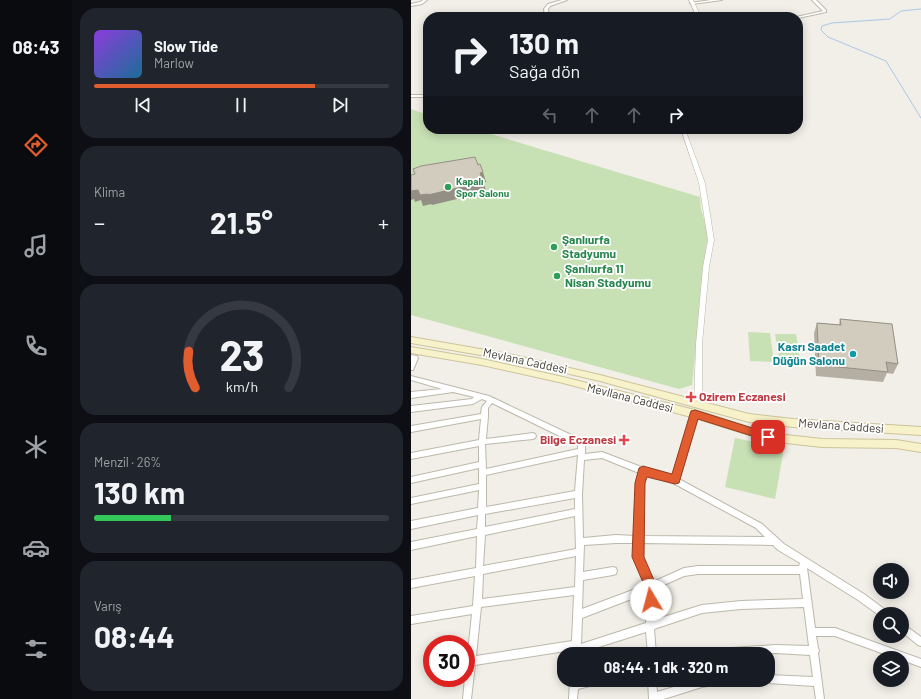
<!DOCTYPE html>
<html lang="tr">
<meta charset="utf-8">
<style>
body{margin:0;font-family:Barlow,sans-serif;background:#20242c;color:#f1f3f6;height:100vh;display:flex;flex-direction:column;font-size:15px;white-space:nowrap}
*{box-sizing:border-box;margin:0}
p{font-size:13px;color:#9ea1a6}
.icon{flex:none;width:22px;height:22px;fill:none;stroke:currentColor;stroke-width:2;stroke-linecap:round;stroke-linejoin:round}
.map{position:relative;flex:1;overflow:hidden}
.side{display:flex;flex-direction:column;gap:8px;padding:8px;background:#0d0f14;width:339px}
.side>*{flex:none}
.banner{position:absolute;left:12px;top:12px;width:380px;height:122px;border-radius:16px;box-shadow:0 2px 10px #0003;background:#171b24;color:#f1f3f6;overflow:hidden}
.controls{position:absolute;left:462px;top:563px;display:grid;gap:8px}
.controls a{display:grid;place-items:center;width:36px;height:36px;border-radius:50%;background:#171b24;box-shadow:0 2px 10px #0003;font-size:20px}
.speed{position:absolute;left:12px;top:635px;display:flex;gap:8px;font-size:20px;font-weight:700;text-align:center}
.speed>*{display:grid;place-content:center;width:52px;height:52px;border-radius:50%;background:#171b24;box-shadow:0 2px 10px #0003;line-height:1}
.speed .limit{border:6px solid #d22;background:#fff;color:#111}
.pin{position:absolute;display:grid;place-items:center;width:34px;height:34px;color:#fff;margin:-17px;border-radius:8px;box-shadow:0 2px 6px #0006}
.me{position:absolute;width:44px;margin:-22px;rotate:352deg;stroke-linejoin:round;filter:drop-shadow(0 0 3px #0008)}
.turn{display:flex;align-items:center;gap:14px;height:84px;padding:0 20px;font-size:18px}
.turn .icon{width:52px;height:52px;stroke-width:2.5}
.turn b{display:block;font-size:28px;line-height:34px}
.lanes{display:flex;align-items:center;height:38px;padding:0 20px;background:#0003;justify-content:center;gap:20px;direction:ltr}
.lanes .off{opacity:.35}
.big{font-size:30px;font-weight:700;line-height:1.1}
.side .tile{flex:1;display:flex;flex-direction:column;justify-content:center;gap:6px;min-width:0;padding:0 14px;border-radius:16px;background:#20242c}
.side .dial{align-items:center;gap:0}
.dial svg{height:104px;overflow:visible;fill:none;stroke:#363941;stroke-width:7;stroke-linecap:round;text-anchor:middle}
.dial text{fill:#f1f3f6;stroke:none}
.song{display:flex;align-items:center;gap:12px}
.cover{width:48px;height:48px;border-radius:6px;background:linear-gradient(135deg,hsl(270 70% 55%),hsl(200 70% 35%))}
.played{height:4px;border-radius:2px;background:linear-gradient(90deg,#e15c2f 75%,#363941 75%)}
.keys{display:flex;justify-content:space-around;direction:ltr}
.heat{display:flex;justify-content:space-between;align-items:center;font-size:22px;direction:ltr}
.charge{height:6px;border-radius:3px;background:linear-gradient(90deg,#34c759 26%,#363941 0)}
.trip{position:absolute;left:146px;top:647px;width:218px;height:40px;border-radius:16px;background:#171b24;box-shadow:0 2px 10px #0003;font-weight:700;line-height:40px;text-align:center}
main{display:flex;flex:1;min-height:0}
.dock{display:flex;flex-direction:column;width:72px;justify-content:space-around;align-items:center;background:#090b0e;color:#9ea1a6}
.dock .icon{width:28px;height:28px}
.dock .active{color:#e15c2f}
.dock b{font-size:18px;color:#f1f3f6}
.map>svg:first-child{display:block}
.green{fill:#c8e1b4}
.lines{fill:none;stroke-linecap:round;stroke-linejoin:round}
.stream{stroke:#aac8e7;stroke-width:1}
.minor-casing{stroke:#bcb8ab;stroke-width:2}
.tertiary-casing{stroke:#bcb8ab;stroke-width:1}
.secondary-casing{stroke:#ccc49b;stroke-width:2}
.minor{fill:#fff;fill-rule:evenodd}
.tertiary{fill:#fff;fill-rule:evenodd}
.secondary{fill:#f8f2ca;fill-rule:evenodd}
.wall{fill:#b5afa3}
.shaded-wall{fill:#938f85}
.building{fill:#d2ccbe;stroke:#938f85}
.route{fill:#e15c2f;stroke:#923c1f}
.leisure-dot{fill:#2e9e5b;stroke:#fff;stroke-width:1.5}
.culture-dot{fill:#0f9aa8;stroke:#fff;stroke-width:1.5}
.health-dot{fill:#e0444e;stroke:#fff;stroke-width:1.5}
.labels{text-anchor:middle;stroke-width:3.5;stroke-linejoin:round;paint-order:stroke}
.far-leisure-label{font-size:10px;font-weight:bold;fill:#27864d;stroke:#fff;text-anchor:start}
.leisure-label{font-size:12px;font-weight:bold;fill:#27864d;stroke:#fff;text-anchor:start}
.culture-label{font-size:12px;font-weight:bold;fill:#0d838f;stroke:#fff;text-anchor:end}
.street-label{font-size:12px;fill:#444037;stroke:#fff}
.health-label{font-size:12px;font-weight:bold;fill:#be3a42;stroke:#fff;text-anchor:start}
</style>
<main>
<nav class="dock">
<b>08:43</b>
<svg class="icon active" aria-label="directions" viewBox="0 0 24 24"><path d="M12 3l9 9-9 9-9-9zM9 14v-3h6M13 9l2 2-2 2"/></svg>
<svg class="icon" aria-label="music" viewBox="0 0 24 24"><path d="M9 18V5l10-2v13"/><circle cx="6" cy="18" r="3"/><circle cx="16" cy="16" r="3"/></svg>
<svg class="icon" aria-label="phone" viewBox="0 0 24 24"><path d="M5 4h4l2 5-3 2q2 4 5 5l2-3 5 2v4C11 20 4 13 5 4z"/></svg>
<svg class="icon" aria-label="climate" viewBox="0 0 24 24"><path d="M12 3v18M4 7l16 10M4 17L20 7"/></svg>
<svg class="icon" aria-label="car" viewBox="0 0 24 24"><path d="M5 17H2v-5l4-1 3-4h7l3 4 3 1v5h-3M9 17h6M6 11h13"/><circle cx="7" cy="17" r="2"/><circle cx="17" cy="17" r="2"/></svg>
<svg class="icon" aria-label="filters" viewBox="0 0 24 24"><path d="M4 7h16M4 17h16"/><circle cx="9" cy="7" r="2"/><circle cx="15" cy="17" r="2"/></svg>
</nav>
<section class="side">
<div class="tile">
<div class="song"><i class="cover"></i><div><b>Slow Tide</b><p>Marlow</p></div></div>
<div class="played"></div>
<div class="keys"><svg class="icon" aria-label="previous" viewBox="0 0 24 24"><path d="M18 5L8 12l10 7zM5 5v14"/></svg><svg class="icon" aria-label="pause" viewBox="0 0 24 24"><path d="M8 5v14M16 5v14"/></svg><svg class="icon" aria-label="next" viewBox="0 0 24 24"><path d="M6 5l10 7-10 7zM19 5v14"/></svg></div>
</div>
<div class="tile"><p>Klima</p>
<div class="heat"><a>−</a><b class="big">21.5°</b><a>+</a></div>
</div>
<div class="tile dial"><svg viewBox="0 0 100 80">
<path d="M14 69A42 42 0 1 1 86 69"/>
<path d="M14 69A42 42 0 0 1 9 41" stroke="#e15c2f"/>
<text x="50" y="56" font-size="32" font-weight="700">23</text>
<text x="50" y="72" font-size="11">km/h</text>
</svg></div>
<div class="tile"><p>Menzil · 26%</p><b class="big">130 km</b><div class="charge"></div></div>
<div class="tile"><p>Varış</p><b class="big">08:44</b></div>
</section>
<div class="map">
<svg width="510" height="699" viewBox="0 0 510 699">
<rect width="100%" height="100%" fill="#f1efe7"/>
<path class="green" d="M0,109L17,115V129H63L289,197L290,209L297,233L281,385L268,389L0,315Z
M337,332L359,333L363,362L339,361Z
M364,334H385L390,364L369,363Z
M324,438L373,448L364,499L314,487Z"/>
<g class="lines">
<path class="stream" d="M510,9L490,11L479,19L421,23L411,26L410,30L417,37L475,61L510,118"/>
<g class="minor-casing">
<path id="minor" d="M12,0H16L11,4L0,6V4L9,2Z
M151,0H156L139,6L137,9L138,17H134L133,9L137,4Z
M300,0H311L281,4L279,3Z
M401,0H405L415,10V12L387,18V17H385L412,11Z
M0,95H17V97H0Z
M0,355L6,356L7,358L2,370H0Z
M0,376L78,396L173,441L174,443V454L191,452L233,468L262,476L281,414L282,412L284,411L286,412L287,414L268,479L351,524L373,544L453,594L476,611L477,614H469V616L447,600L396,568L404,628H424L510,659V667L491,660V658H484L424,636H405L407,648L408,651L407,653L413,699H405L403,686L357,683L354,682L353,680H357V675L402,677L399,655L365,653L287,654L288,651L291,650L365,645L398,646L393,607L330,609L291,613L243,629L245,654H237L235,632L169,653V654H161V650L64,665L60,699H52L54,678H55L56,661L61,614L0,624V616L62,606L64,576L0,588V580L65,568L66,536L0,550V542L66,529L67,515L0,529V521L67,508L68,490L0,504V498L68,484V468L0,483V477L68,462V446L0,459V453L68,440L70,419L0,432V426L70,414L71,407L76,401L71,399L62,404L0,412V406L61,399L63,397L42,392L0,398V392L31,389L0,380ZM81,403L167,445V449L75,469L74,444L122,439L124,438L125,436L124,434L122,433L75,439L77,416V408ZM167,455L164,491L75,507V475ZM191,458L228,473L225,483L224,536L205,535L172,538L171,494L173,460ZM235,475L262,483L345,528L354,537L231,536L233,483ZM164,498V509L74,527V514ZM164,516L165,549L72,566L74,535ZM205,543H224L223,557L235,585L171,609L172,580L202,575L205,574L206,571L205,568L202,567L172,572L173,545ZM231,543L362,545L367,550L389,563L388,566H287L273,568L242,582L231,557ZM165,556L164,587L71,599L72,574ZM287,574H389L392,599L330,601L291,605L243,620L244,589L273,576ZM236,593L235,623L170,644L171,618ZM163,595L161,641L65,656L70,607Z
M491,623L510,637V646L507,645L491,632Z
M159,680H191L190,683L187,684L167,689L166,699H158Z
M237,680H245L246,692L286,680H314L313,683L291,687L253,699H238Z"/>
</g>
<g class="tertiary-casing">
<path id="tertiary" d="M278,0H282L290,17H286Z
M270,129H274L294,183L303,240L298,267L291,344V404L290,406L287,407L284,406L283,404L285,344L292,267L297,240L288,183Z"/>
</g>
<g class="secondary-casing">
<path id="secondary" d="M0,337L98,354L189,375L338,414L382,419L510,427V435L382,427L338,422L189,381L98,360L0,343Z
M0,347L71,359L152,377L284,410L357,433L411,439L485,440L510,444V452L485,448L411,447L357,441L284,418L152,383L71,365L0,353Z"/>
</g>
<use href="#minor" class="minor"/>
<use href="#tertiary" class="tertiary"/>
<use href="#secondary" class="secondary"/>
</g>
<path class="wall" d="M429,319L487,364L482,374L476,373L472,382L405,376L403,333L406,323L428,325Z"/>
<path class="shaded-wall" d="M72,172L75,182L73,183L75,192L21,205L20,204L12,206L10,200L4,202L3,199L0,200V189L7,190Z"/>
<path class="building" d="M64,157L67,165L69,164L72,172L69,173L72,182L17,195V194L9,195L7,190L0,191V175L4,174L2,169L10,166Z
M429,319L481,324L487,364L475,362L477,372L408,365L406,323L430,325Z"/>
<path class="route" d="M284,410L357,433L361,434L362,437L361,440L357,441L287,419L268,483L264,484L236,477L234,483L233,557L246,587V600L244,604L240,606L236,604L234,600V587L221,557L224,483L228,468L232,466L261,474L279,414L280,411Z"/>
<g class="leisure-dot">
<circle cx="37" cy="187" r="4"/>
<circle cx="143" cy="247" r="4"/>
<circle cx="146" cy="276" r="4"/>
</g>
<circle class="culture-dot" cx="442" cy="354" r="4"/>
<g class="health-dot">
<path d="M278 391h4v4h4v4h-4v4h-4v-4h-4v-4h4z"/>
<path d="M211 434h4v4h4v4h-4v4h-4v-4h-4v-4h4z"/>
</g>
<g class="labels">
<g class="far-leisure-label">
<text x="45" y="185">Kapalı<tspan x="45" dy="12">Spor Salonu</tspan></text>
</g>
<g class="leisure-label">
<text x="151" y="244">Şanlıurfa<tspan x="151" dy="14">Stadyumu</tspan></text>
<text x="154" y="273">Şanlıurfa 11<tspan x="154" dy="14">Nisan Stadyumu</tspan></text>
</g>
<g class="culture-label">
<text x="434" y="351">Kasrı Saadet<tspan x="434" dy="14">Düğün Salonu</tspan></text>
</g>
<g class="street-label">
<text transform="translate(114 361) rotate(12)" y="4">Mevlana Caddesi</text>
<text transform="translate(219 398) rotate(14)" y="4">Mevllana Caddesi</text>
<text transform="translate(430 426) rotate(4)" y="4">Mevlana Caddesi</text>
</g>
<g class="health-label">
<text x="288" y="401">Ozirem Eczanesi</text>
<text x="205" y="444" text-anchor="end">Bilge Eczanesi</text>
</g>
</g>
</svg>
<div class="controls">
<a><svg class="icon" aria-label="sound" viewBox="0 0 24 24"><path d="M4 9h4l5-4v14l-5-4H4zM17 9q2 3 0 6"/></svg></a>
<a><svg class="icon" aria-label="search" viewBox="0 0 24 24"><circle cx="10" cy="10" r="6"/><path d="M15 15l6 6"/></svg></a>
<a><svg class="icon" aria-label="layers" viewBox="0 0 24 24"><path d="M12 4l9 5-9 5-9-5zM3 14l9 5 9-5"/></svg></a>
</div>
<div class="speed"><div class="limit">30</div></div>
<div class="pin" style="left:357px;top:437px;background:#d93025"><svg class="icon" aria-label="arrive" viewBox="0 0 24 24"><path d="M6 21V4h12l-3 4 3 4H6"/></svg></div>
<svg class="me" style="left:240px;top:600px" viewBox="-20 -20 40 40"><circle r="19" fill="#fff"/><path d="M0-13L10 11 0 6-10 11z" fill="#e15c2f"/></svg>
<div class="trip">08:44 · 1 dk · 320 m</div>
<div class="banner">
<div class="turn"><svg class="icon" aria-label="right" viewBox="0 0 24 24"><path d="M7 20v-9h11M14 6l5 5-5 5"/></svg><div><b>130 m</b>Sağa dön</div></div>
<div class="lanes"><svg class="icon off" aria-label="left" viewBox="0 0 24 24"><path d="M17 20v-9H6M10 6l-5 5 5 5"/></svg><svg class="icon off" aria-label="ahead" viewBox="0 0 24 24"><path d="M12 20V5M6 11l6-6 6 6"/></svg><svg class="icon off" aria-label="ahead" viewBox="0 0 24 24"><path d="M12 20V5M6 11l6-6 6 6"/></svg><svg class="icon" aria-label="right" viewBox="0 0 24 24"><path d="M7 20v-9h11M14 6l5 5-5 5"/></svg></div>
</div>
</div>
</main>
